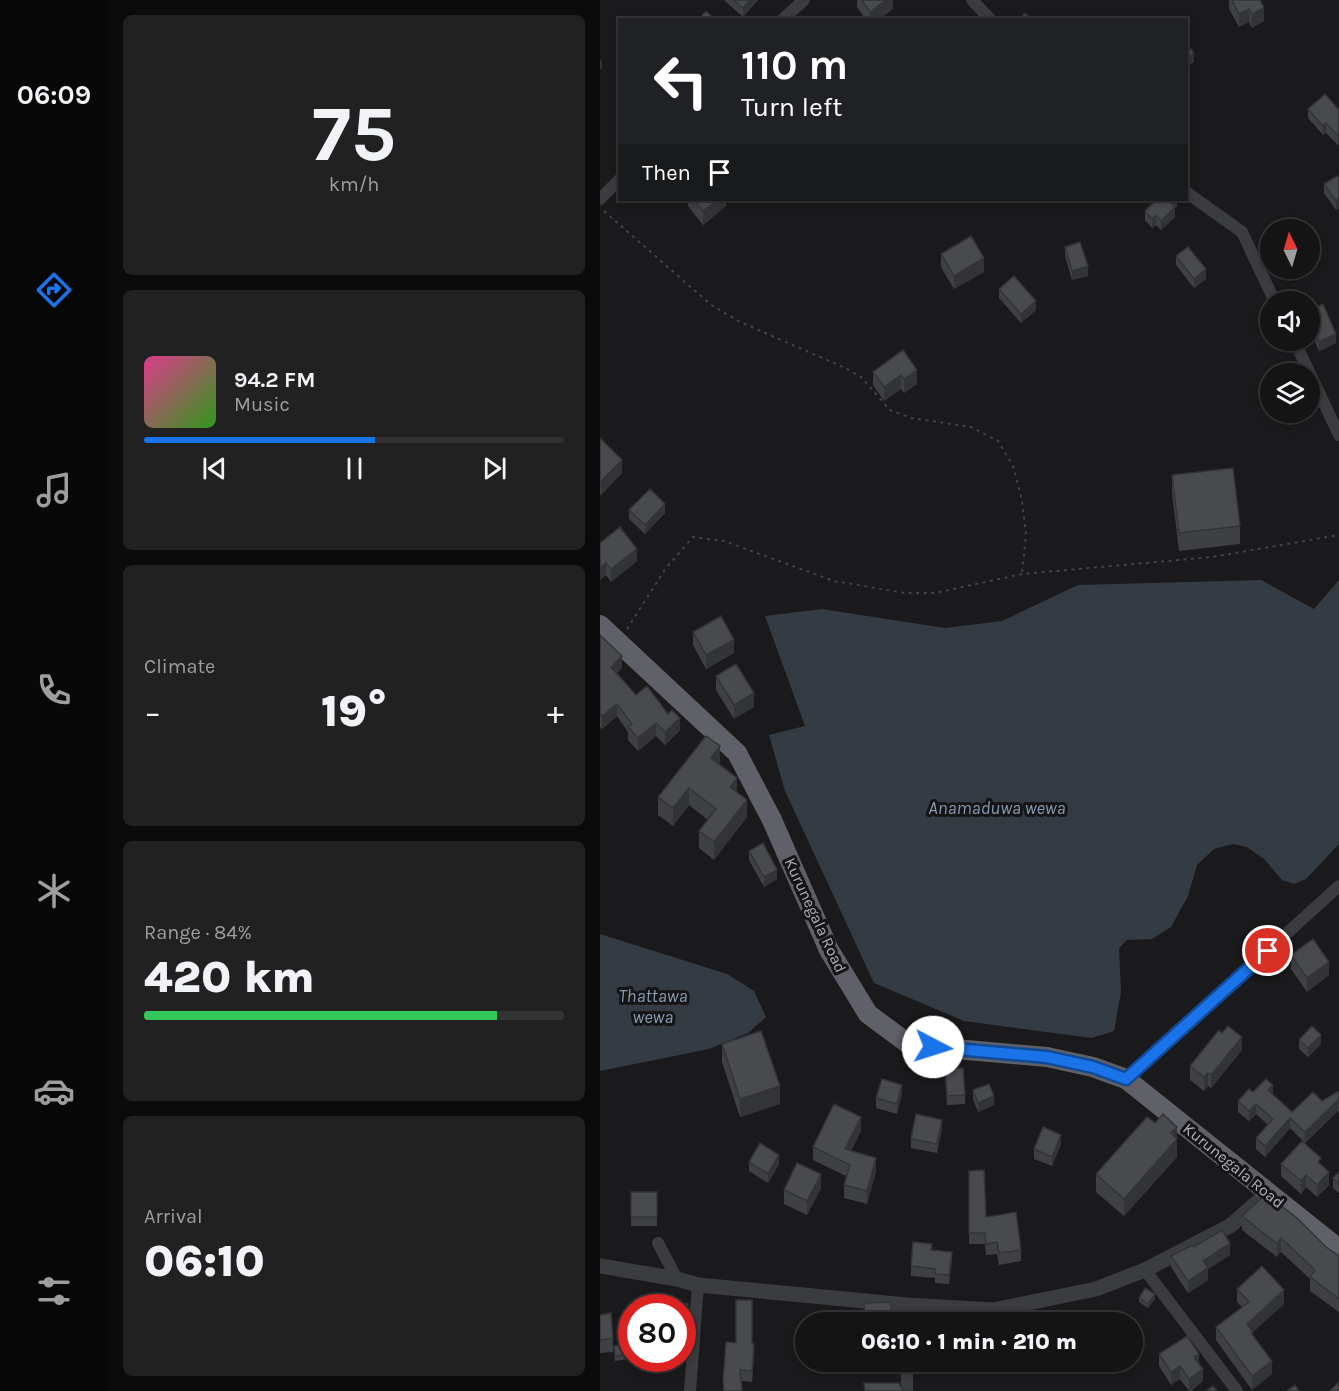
<!DOCTYPE html>
<meta charset="utf-8">
<style>
body{margin:0;font-family:Karla,sans-serif;background:#212122;color:#f1f3f6;height:100vh;display:flex;flex-direction:column;font-size:22px;white-space:nowrap}
*{box-sizing:border-box;margin:0}
p{font-size:20px;color:#9d9ea0}
.icon{flex:none;width:33px;height:33px;fill:none;stroke:currentColor;stroke-width:2;stroke-linecap:round;stroke-linejoin:round}
.map{position:relative;flex:1;overflow:hidden}
.sheet{display:flex;flex-direction:column;gap:15px;padding:15px;background:#0b0b0c;width:492px}
.sheet>*{flex:none}
.guide{position:absolute;left:18px;top:18px;width:570px;height:183px;border-radius:0px;box-shadow:0 3px 9px #0003,0 0 0 2px #333334;background:#202124;color:#fff;overflow:hidden}
.needle{width:39px;rotate:355deg}
.tools{position:absolute;left:660px;top:219px;display:grid;gap:12px}
.tools a{display:grid;place-items:center;width:60px;height:60px;border-radius:50%;background:#141415;box-shadow:0 3px 9px #0003,0 0 0 2px #333334;font-size:30px}
.speed{position:absolute;left:18px;top:1294px;display:flex;gap:12px;font-size:30px;font-weight:700;text-align:center}
.speed>*{display:grid;place-content:center;width:78px;height:78px;border-radius:50%;background:#141415;box-shadow:0 3px 9px #0003,0 0 0 2px #333334;line-height:1}
.speed .limit{border:9px solid #d22;background:#fff;color:#111}
.pin{position:absolute;display:grid;place-items:center;width:51px;height:51px;color:#fff;margin:-26px;border:3px solid #fff;border-radius:50%;box-shadow:0 2px 6px #0007}
.me{position:absolute;width:66px;margin:-33px;rotate:95deg;stroke-linejoin:round;filter:drop-shadow(0 0 4px #0008)}
.turn{display:flex;align-items:center;gap:21px;height:126px;padding:0 24px;font-size:27px}
.turn .icon{width:78px;height:78px;stroke-width:2.5}
.turn b{display:block;font-size:42px;line-height:51px}
.then{display:flex;align-items:center;height:57px;padding:0 24px;background:#0003;gap:12px;font-size:22px}
.big{font-size:45px;font-weight:800;line-height:1.1}
.sheet .widget{flex:1;display:flex;flex-direction:column;justify-content:center;gap:9px;min-width:0;padding:0 21px;border-radius:9px;background:#212122}
.sheet .dial{align-items:center;gap:0}
.dial b{font-size:78px;line-height:1}
.song{display:flex;align-items:center;gap:18px}
.cover{width:72px;height:72px;border-radius:9px;background:linear-gradient(135deg,hsl(330 70% 55%),hsl(110 70% 35%))}
.played{height:6px;border-radius:3px;background:linear-gradient(90deg,#1a73e8 55%,#333334 55%)}
.keys{display:flex;justify-content:space-around;direction:ltr}
.heat{display:flex;justify-content:space-between;align-items:center;font-size:33px;direction:ltr}
.charge{height:9px;border-radius:4px;background:linear-gradient(90deg,#34c759 84%,#333334 0)}
.trip{position:absolute;left:195px;top:1312px;width:348px;height:60px;border-radius:30px;background:#141415;box-shadow:0 3px 9px #0003,0 0 0 2px #333334;font-weight:800;line-height:60px;text-align:center}
main{display:flex;flex:1;min-height:0}
.tab-bar{display:flex;flex-direction:column;width:108px;justify-content:space-around;align-items:center;background:#080808;color:#9d9ea0}
.tab-bar .icon{width:42px;height:42px}
.tab-bar .on{color:#1a73e8}
.tab-bar b{font-size:27px;color:#f1f3f6}
.map>svg:first-child{display:block}
.water{fill:#353b43}
.lines{fill:none;stroke-linecap:round;stroke-linejoin:round}
.path{stroke:#424347;stroke-width:2;stroke-dasharray:3 4.5;stroke-linecap:butt}
.minor{stroke:#3b3c40;stroke-width:12}
.tertiary{stroke:#3b3c40;stroke-width:15}
.trunk{stroke:#606168;stroke-width:20}
.wall{fill:#3f4043}
.shaded-wall{fill:#333437}
.building{fill:#494a4e;stroke:#333437;stroke-width:1.5}
.route-casing{stroke:#114b97;stroke-width:15}
.route{stroke:#1a73e8;stroke-width:10}
.labels{text-anchor:middle;stroke-width:6;stroke-linejoin:round;paint-order:stroke}
.street-label{font-size:16px;fill:#aeb0ba;stroke:#151517}
.water-label{font-size:18px;font-style:italic;fill:#8a9ab0;stroke:#151517}
</style>
<main>
<nav class="tab-bar">
<b>06:09</b>
<svg class="icon on" aria-label="directions" viewBox="0 0 24 24"><path d="M12 3l9 9-9 9-9-9zM9 14v-3h6M13 9l2 2-2 2"/></svg>
<svg class="icon" aria-label="music" viewBox="0 0 24 24"><path d="M9 18V5l10-2v13"/><circle cx="6" cy="18" r="3"/><circle cx="16" cy="16" r="3"/></svg>
<svg class="icon" aria-label="phone" viewBox="0 0 24 24"><path d="M5 4h4l2 5-3 2q2 4 5 5l2-3 5 2v4C11 20 4 13 5 4z"/></svg>
<svg class="icon" aria-label="climate" viewBox="0 0 24 24"><path d="M12 3v18M4 7l16 10M4 17L20 7"/></svg>
<svg class="icon" aria-label="car" viewBox="0 0 24 24"><path d="M5 17H2v-5l4-1 3-4h7l3 4 3 1v5h-3M9 17h6M6 11h13"/><circle cx="7" cy="17" r="2"/><circle cx="17" cy="17" r="2"/></svg>
<svg class="icon" aria-label="filters" viewBox="0 0 24 24"><path d="M4 7h16M4 17h16"/><circle cx="9" cy="7" r="2"/><circle cx="15" cy="17" r="2"/></svg>
</nav>
<section class="sheet">
<div class="widget dial"><b>75</b><p>km/h</p></div>
<div class="widget">
<div class="song"><i class="cover"></i><div><b>94.2 FM</b><p>Music</p></div></div>
<div class="played"></div>
<div class="keys"><svg class="icon" aria-label="previous" viewBox="0 0 24 24"><path d="M18 5L8 12l10 7zM5 5v14"/></svg><svg class="icon" aria-label="pause" viewBox="0 0 24 24"><path d="M8 5v14M16 5v14"/></svg><svg class="icon" aria-label="next" viewBox="0 0 24 24"><path d="M6 5l10 7-10 7zM19 5v14"/></svg></div>
</div>
<div class="widget"><p>Climate</p>
<div class="heat"><a>−</a><b class="big">19°</b><a>+</a></div>
</div>
<div class="widget"><p>Range · 84%</p><b class="big">420 km</b><div class="charge"></div></div>
<div class="widget"><p>Arrival</p><b class="big">06:10</b></div>
</section>
<div class="map">
<svg width="739" height="1391" viewBox="0 0 739 1391">
<rect width="100%" height="100%" fill="#1a1a1c"/>
<path class="water" d="M661,580L714,609L739,580V844L706,879L694,884L682,880L664,859L647,847L633,844L614,849L597,865L588,896L571,927L552,939L527,940L519,948L521,992L514,1031L492,1038L364,1021L274,983L185,791L169,735L205,726L165,616L222,609L345,628L402,621L478,585Z
M0,934L127,974L154,991L166,1017L148,1033L109,1049L0,1071Z"/>
<g class="lines">
<path class="path" d="M4,211L110,304L138,321L243,367L261,377L290,410L311,418L371,427L398,441L413,466L422,500L426,535L422,574
M27,629L66,568L93,537L124,541L234,581L305,593H335L422,574L612,557L739,535"/>
<path class="minor" d="M372,0L391,20
M182,20L204,0
M586,192L642,232L675,302
M0,199L20,179
M694,340L739,435
M526,1079L739,886
M58,1243L77,1279
M545,1270L637,1391
M307,1323V1305
M90,1391L98,1285
M307,1391V1362"/>
<path class="tertiary" d="M0,1266L77,1279L98,1285L307,1305L393,1310L496,1289L545,1270L630,1226L669,1192"/>
<path class="trunk" d="M0,625L137,753L172,820L229,950L268,1014L310,1045L447,1057L493,1067L526,1079L739,1249"/>
</g>
<path class="wall" d="M124,0H158L143,17Z
M257,0H293V9L278,20H266L257,7Z
M629,0H660L664,21L652,28L649,22L639,27L629,9Z
M708,109L739,110V143L738,145L726,133L723,135L708,118Z
M739,178V208L736,210L724,193V184Z
M88,200H126V206L103,225L88,206Z
M577,200V206L575,208V217L561,230L556,225L552,228L545,220V211Z
M465,247L488,276L472,280L465,256Z
M341,254L384,272L354,289L341,267Z
M576,256L606,279L594,288L576,265Z
M399,289L436,310L421,323L399,298Z
M710,310L736,343L719,351L710,331Z
M303,350L317,384L304,393L301,389L284,401L273,385V372Z
M0,438L22,473L1,495L0,494Z
M572,475L640,526V544L579,551L572,493Z
M29,510L65,513L45,534L29,519Z
M0,543L37,561L11,582L6,575L0,580Z
M93,632L134,653L106,669L93,645Z
M0,635L22,668L17,673L36,695L80,730L65,745L56,736L38,751L28,740V732L17,716L2,729L0,727Z
M116,676L154,707L134,719L116,690Z
M120,765L137,792L147,817L114,860L99,848V831L108,820L89,805L73,826L58,815V797Z
M149,851L177,879L164,887L149,860Z
M691,955L729,975L707,992L691,969Z
M699,1040L721,1044L708,1057L699,1049Z
M122,1044L180,1104L140,1117L122,1062Z
M642,1050L611,1088L608,1086L604,1091L590,1080V1066Z
M345,1069L365,1095V1104L347,1105Z
M373,1090L394,1105L378,1112L373,1099Z
M739,1091V1113L738,1111L705,1143L690,1128L665,1157L656,1149V1138L668,1125L656,1114L649,1121L638,1112V1101L653,1092L673,1095L692,1112L722,1101Z
M302,1094L297,1114L276,1108V1098Z
M555,1123L577,1127V1157L524,1216L496,1192V1174Z
M342,1129L337,1153L311,1148V1139Z
M261,1131L251,1151L276,1171L267,1204L244,1198V1185L246,1176L213,1160V1147Z
M461,1144L452,1166L434,1159V1149Z
M149,1162L179,1164L168,1183L149,1171Z
M681,1164L721,1165L729,1185L717,1197L706,1187L701,1194L681,1176Z
M369,1171L386,1217L421,1250V1261L399,1265L397,1254L386,1255L385,1244H369Z
M739,1172V1193L733,1188V1178Z
M221,1188L207,1215L184,1204V1190Z
M31,1192H57V1226H31Z
M642,1216L726,1247L739,1256V1312L710,1291V1279L681,1252L677,1257L642,1230Z
M594,1247L630,1255L608,1269V1280L588,1293L571,1267V1256Z
M332,1250L352,1261L349,1284L335,1283V1278L311,1276V1266Z
M637,1289L684,1304L653,1332V1336L672,1374L652,1390L616,1340V1327L642,1307L637,1302Z
M539,1298L555,1299L548,1308L539,1302Z
M82,1308L88,1313L87,1328L82,1327Z
M0,1315L13,1338V1352L0,1353Z
M152,1344L154,1355L152,1382L141,1381L142,1391H123V1381Z
M14,1346L28,1354V1359L15,1361Z
M559,1354L599,1363L603,1381L591,1391H589L580,1379L571,1385L559,1366Z
M474,1362H493V1370L477,1374Z"/>
<path class="shaded-wall" d="M150,0H158L143,17V8Z
M286,0H293V9L278,20H270V12Z
M664,8V21L652,28V14Z
M649,9V22L639,27V14Z
M594,53V62L586,68V59Z
M2,59V68L0,70V61Z
M726,123V133L723,135V126Z
M739,134V143L738,145V136Z
M739,198V208L736,210V201Z
M118,200H126V206L103,225V211Z
M575,200H577V206L575,208V217L561,230V221L571,203Z
M556,215V225L552,228V219Z
M384,258V272L354,289V276Z
M488,266V276L472,280V271Z
M606,269V279L594,288V279Z
M436,301V310L421,323V314Z
M736,334V343L719,351V342Z
M317,370V384L304,393V379Z
M301,375V389L284,401V387Z
M22,460V473L1,495V481Z
M65,504V513L45,534V525Z
M37,549V561L11,582V569Z
M6,563V575L0,580V568Z
M134,640V653L106,669V655Z
M22,656V668L11,679V667Z
M154,693V707L134,719V705Z
M17,704V716L2,729V716Z
M80,718V730L65,745V732Z
M56,723V736L38,751V738Z
M120,746V764L111,758Z
M137,778V796L130,787Z
M89,788V805L73,826V808Z
M147,800V817L114,860V842Z
M177,870V879L164,887V877Z
M729,962V975L707,992V978Z
M721,1035V1044L708,1057V1048Z
M642,1037V1050L611,1088V1075Z
M608,1073V1086L604,1091V1077Z
M302,1085V1094L297,1114V1104Z
M673,1085V1096L668,1090Z
M180,1086V1104L140,1117V1099Z
M394,1096V1105L378,1112V1103Z
M738,1100V1111L705,1143V1132Z
M656,1104V1114L649,1121V1111Z
M261,1117V1131L245,1163V1149Z
M690,1118V1128L665,1157V1146Z
M342,1120V1129L337,1153V1144Z
M577,1127V1157L524,1216V1199L571,1133Z
M461,1135V1144L452,1166V1157Z
M179,1155V1164L168,1183V1174Z
M276,1158V1171L267,1204V1191Z
M729,1172V1185L717,1197V1185Z
M221,1174V1188L207,1215V1201Z
M706,1175V1187L701,1194V1181Z
M681,1238V1252L677,1257V1244Z
M630,1243V1255L608,1269V1280L588,1293V1281L603,1261Z
M352,1252V1261L349,1284V1275Z
M684,1290V1304L653,1332V1346L647,1324Z
M555,1294V1299L548,1308V1304Z
M154,1344V1355L152,1382V1371Z
M599,1354V1367L594,1357Z
M672,1361V1374L652,1390V1376Z
M488,1362H493V1370L477,1374V1365Z
M580,1366V1379L571,1385V1372Z
M603,1369V1381L589,1391V1379Z"/>
<path class="building" d="M134,0H150L143,8Z
M262,0H286L270,12Z
M632,0H660L664,8L652,14L649,9L639,14Z
M106,11L115,20H98Z
M425,13L432,20H419Z
M586,43L594,53L586,59Z
M725,94L739,110V134L738,136L726,123L723,126L708,109Z
M737,176L739,178V198L736,201L724,184Z
M94,200H118L103,211Z
M556,200H575L571,203L575,207L561,221L556,215L552,219L545,211Z
M371,236L384,258L354,276L341,254Z
M480,242L488,266L472,271L465,247Z
M588,247L606,269L594,279L576,256Z
M414,276L436,301L421,314L399,289Z
M723,304L736,334L719,342L710,322V310Z
M303,350L317,370L304,379L301,375L284,387L273,372Z
M0,438L22,460L1,481L0,480Z
M633,468L640,526L579,533L572,475Z
M50,489L65,504L45,525L29,510Z
M20,527L37,549L11,569L6,563L0,568V543Z
M121,616L134,640L106,655L93,632Z
M0,635L22,656L11,667L36,695L47,686L68,714L72,710L80,718L65,732L56,723L38,738L28,727L32,724L17,704L2,716L0,714Z
M136,664L154,693L134,705L116,676Z
M106,736L120,746L111,758L137,778L130,787L147,800L114,842L99,831L116,809L89,788L73,808L58,797Z
M163,843L177,870L164,877L149,851Z
M713,939L729,962L707,978L691,955Z
M628,1026L642,1037L611,1075L608,1073L604,1077L590,1066L619,1030L622,1033Z
M712,1026L721,1035L708,1048L699,1040Z
M161,1031L180,1086L140,1099L122,1044Z
M363,1068L365,1095L347,1096L345,1069Z
M282,1079L302,1085L297,1104L276,1098Z
M666,1079L673,1085L668,1090L692,1112L713,1092L722,1101L739,1091V1103L738,1100L705,1132L690,1118L665,1146L656,1138L673,1119L656,1104L649,1111L638,1101L649,1089L653,1092Z
M389,1084L394,1096L378,1103L373,1090Z
M234,1104L261,1117L245,1149L276,1158L267,1191L244,1185L250,1165L213,1147Z
M316,1114L342,1120L337,1144L311,1139Z
M563,1114L577,1127L571,1133L577,1139L524,1199L496,1174L547,1117L555,1123Z
M443,1127L461,1135L452,1157L434,1149Z
M702,1141L721,1158L718,1162L729,1172L717,1185L706,1175L701,1181L681,1164Z
M160,1143L179,1155L168,1174L149,1162Z
M197,1163L221,1174L207,1201L184,1190Z
M384,1170L386,1217L416,1212L421,1250L399,1253L397,1242L386,1244L385,1233H369V1171Z
M739,1172V1184L733,1178Z
M31,1192H57V1217H31Z
M666,1194L697,1218L726,1247L739,1256V1299L710,1277L715,1270L681,1238L677,1244L642,1216Z
M622,1230L630,1243L603,1261L608,1268L588,1281L571,1256L593,1245L594,1247Z
M313,1242L332,1244L331,1250L352,1252L349,1275L335,1274V1269L311,1266Z
M662,1266L684,1290L647,1324L653,1332L651,1333L672,1361L652,1376L616,1327L649,1302L637,1289Z
M545,1288L555,1294L548,1304L539,1298Z
M136,1300H152V1344H154L152,1371L140,1370L142,1391H124L123,1381L126,1342L136,1343Z
M71,1301L88,1304L87,1318H82V1308H70Z
M291,1302L292,1323H265L264,1303Z
M11,1313L13,1338L0,1340V1315Z
M587,1336L599,1354L594,1357L603,1369L589,1379L580,1366L571,1372L559,1354Z
M26,1345L28,1354L15,1356L14,1346Z
M477,1362H488L477,1365Z
M739,1382V1391H730Z
M264,1383H299L302,1389L306,1391L311,1390V1391H265Z
M695,1385L699,1391H687Z
M613,1386L617,1391H606Z"/>
<g class="lines">
<g class="route-casing">
<path id="route" d="M333,1047L447,1057L493,1067L526,1079L668,951"/>
</g>
<use href="#route" class="route"/>
</g>
<g class="labels">
<g class="street-label">
<text transform="translate(216 915) rotate(65)" y="6">Kurunegala Road</text>
<text transform="translate(634 1165) rotate(39)" y="6">Kurunegala Road</text>
</g>
<g class="water-label">
<text x="397" y="814">Anamaduwa wewa</text>
<text x="53" y="1002">Thattawa<tspan x="53" dy="21">wewa</tspan></text>
</g>
</g>
</svg>
<div class="tools">
<a><svg class="needle" viewBox="-14 -14 28 28"><path d="M0-13l5 13h-10z" fill="#e53935"/><path d="M0 13l5-13h-10z" fill="#9d9ea0"/></svg></a>
<a><svg class="icon" aria-label="sound" viewBox="0 0 24 24"><path d="M4 9h4l5-4v14l-5-4H4zM17 9q2 3 0 6"/></svg></a>
<a><svg class="icon" aria-label="layers" viewBox="0 0 24 24"><path d="M12 4l9 5-9 5-9-5zM3 14l9 5 9-5"/></svg></a>
</div>
<div class="speed"><div class="limit">80</div></div>
<div class="pin" style="left:668px;top:951px;background:#d93025"><svg class="icon" aria-label="arrive" viewBox="0 0 24 24"><path d="M6 21V4h12l-3 4 3 4H6"/></svg></div>
<svg class="me" style="left:333px;top:1047px" viewBox="-20 -20 40 40"><circle r="19" fill="#fff"/><path d="M0-13L10 11 0 6-10 11z" fill="#1a73e8"/></svg>
<div class="trip">06:10 · 1 min · 210 m</div>
<div class="guide">
<div class="turn"><svg class="icon" aria-label="left" viewBox="0 0 24 24"><path d="M17 20v-9H6M10 6l-5 5 5 5"/></svg><div><b>110 m</b>Turn left</div></div>
<div class="then">Then<svg class="icon" aria-label="arrive" viewBox="0 0 24 24"><path d="M6 21V4h12l-3 4 3 4H6"/></svg></div>
</div>
</div>
</main>
